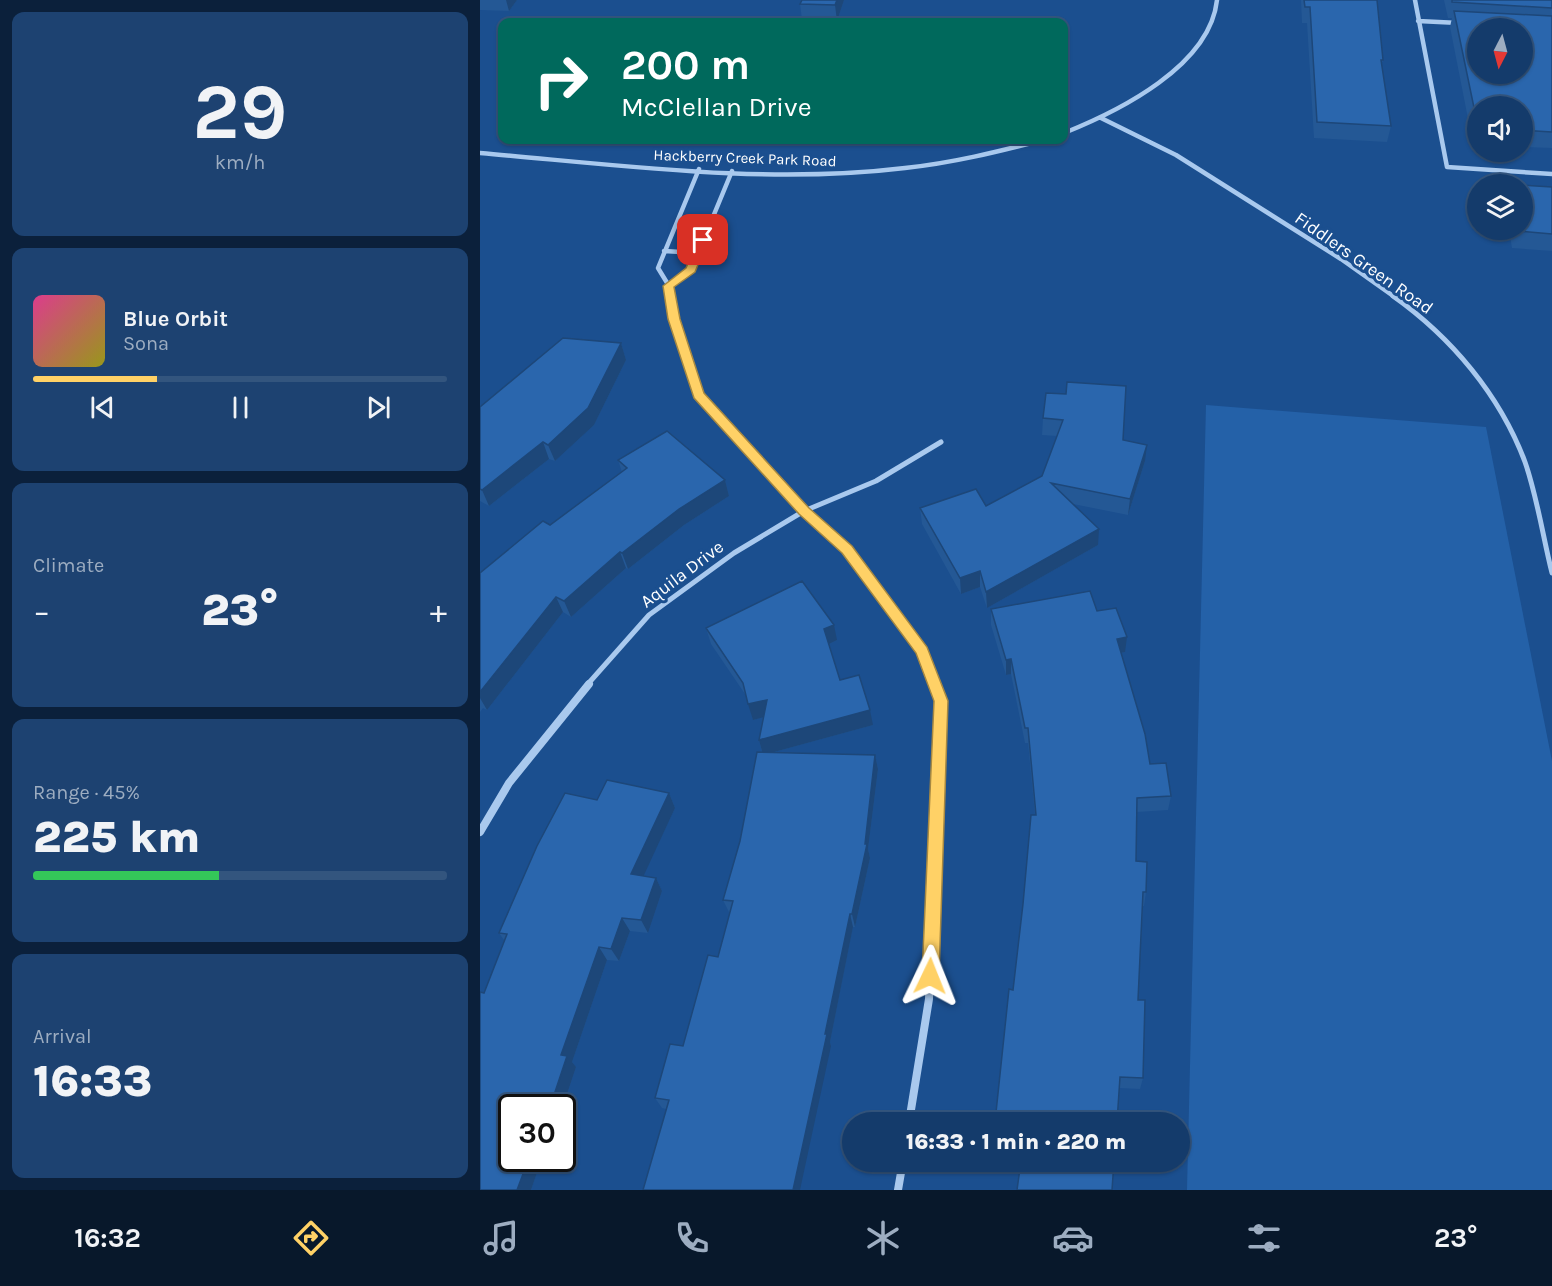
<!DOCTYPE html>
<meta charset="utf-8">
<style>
body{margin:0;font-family:Karla,sans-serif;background:#1d4271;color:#f1f3f6;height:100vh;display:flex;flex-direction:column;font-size:22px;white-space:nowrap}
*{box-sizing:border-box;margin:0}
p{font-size:20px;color:#9dadc1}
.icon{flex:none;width:33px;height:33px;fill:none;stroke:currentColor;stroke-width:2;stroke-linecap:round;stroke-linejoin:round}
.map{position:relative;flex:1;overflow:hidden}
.details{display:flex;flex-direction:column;gap:12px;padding:12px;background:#0b203b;width:480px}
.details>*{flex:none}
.guide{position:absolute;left:18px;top:18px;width:570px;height:126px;border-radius:12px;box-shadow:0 2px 4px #0004,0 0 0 2px #33557e;background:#00695c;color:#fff;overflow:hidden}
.needle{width:39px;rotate:186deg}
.fabs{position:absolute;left:987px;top:18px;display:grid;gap:12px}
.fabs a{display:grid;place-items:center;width:66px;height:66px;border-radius:50%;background:#143b6b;box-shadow:0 2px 4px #0004,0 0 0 2px #33557e;font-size:30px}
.speed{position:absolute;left:18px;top:1094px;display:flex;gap:12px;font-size:30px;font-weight:700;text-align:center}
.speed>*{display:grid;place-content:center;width:78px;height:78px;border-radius:50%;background:#143b6b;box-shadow:0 2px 4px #0004,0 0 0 2px #33557e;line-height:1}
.speed .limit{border:3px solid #111;border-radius:9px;background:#fff;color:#111}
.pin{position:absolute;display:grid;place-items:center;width:51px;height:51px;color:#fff;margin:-26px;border-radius:12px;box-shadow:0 3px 9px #0006}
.me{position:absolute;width:66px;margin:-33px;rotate:2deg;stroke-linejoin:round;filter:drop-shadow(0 0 4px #0008)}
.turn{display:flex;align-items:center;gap:21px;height:126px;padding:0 24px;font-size:27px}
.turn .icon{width:78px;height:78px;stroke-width:2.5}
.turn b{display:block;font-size:42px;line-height:51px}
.big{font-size:45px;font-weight:800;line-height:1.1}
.details .tile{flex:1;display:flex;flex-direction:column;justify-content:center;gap:9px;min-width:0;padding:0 21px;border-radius:12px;background:#1d4271}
.details .dial{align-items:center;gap:0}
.dial b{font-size:78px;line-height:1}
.song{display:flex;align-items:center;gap:18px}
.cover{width:72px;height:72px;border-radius:9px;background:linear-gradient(135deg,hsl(330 70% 55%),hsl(60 70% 35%))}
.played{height:6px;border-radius:3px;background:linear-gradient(90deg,#ffd166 30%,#33557e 30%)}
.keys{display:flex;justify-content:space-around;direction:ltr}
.heat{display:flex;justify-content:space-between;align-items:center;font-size:33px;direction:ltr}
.charge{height:9px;border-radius:4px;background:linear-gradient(90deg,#34c759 45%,#33557e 0)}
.trip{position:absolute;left:362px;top:1112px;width:348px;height:60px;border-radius:30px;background:#143b6b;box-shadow:0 2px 4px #0004,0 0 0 2px #33557e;font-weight:800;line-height:60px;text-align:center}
.menu{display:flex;height:96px;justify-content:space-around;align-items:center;background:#08182b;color:#9dadc1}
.menu .icon{width:42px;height:42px}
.menu .active{color:#ffd166}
.menu b{font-size:27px;color:#f1f3f6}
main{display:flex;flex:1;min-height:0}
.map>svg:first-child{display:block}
.green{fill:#2461a8}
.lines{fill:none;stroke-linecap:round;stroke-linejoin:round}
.minor-far2{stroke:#a9c9ee;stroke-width:4.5}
.minor-far1{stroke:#a9c9ee;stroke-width:5}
.minor{stroke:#a9c9ee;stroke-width:8}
.wall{fill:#245895}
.shaded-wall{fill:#1d4779}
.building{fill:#2a66ad;stroke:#1d4779;stroke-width:1.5;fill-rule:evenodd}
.route{fill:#ffd166;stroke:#a68842;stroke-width:1.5}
.labels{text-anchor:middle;stroke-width:6;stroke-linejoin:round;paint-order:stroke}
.far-street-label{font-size:15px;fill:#fff;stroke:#1b4f8f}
.street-label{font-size:18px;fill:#fff;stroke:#1b4f8f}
</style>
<main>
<section class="details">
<div class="tile dial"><b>29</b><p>km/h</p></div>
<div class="tile">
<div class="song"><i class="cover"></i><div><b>Blue Orbit</b><p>Sona</p></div></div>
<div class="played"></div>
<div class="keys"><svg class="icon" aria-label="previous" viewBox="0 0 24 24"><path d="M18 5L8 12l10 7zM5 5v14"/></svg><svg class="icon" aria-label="pause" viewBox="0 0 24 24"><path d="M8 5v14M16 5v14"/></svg><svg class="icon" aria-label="next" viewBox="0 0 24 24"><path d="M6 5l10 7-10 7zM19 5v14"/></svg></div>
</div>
<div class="tile"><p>Climate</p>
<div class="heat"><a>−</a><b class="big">23°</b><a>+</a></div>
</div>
<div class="tile"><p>Range · 45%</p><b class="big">225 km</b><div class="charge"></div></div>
<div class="tile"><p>Arrival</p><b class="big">16:33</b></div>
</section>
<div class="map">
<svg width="1072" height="1190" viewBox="0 0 1072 1190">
<rect width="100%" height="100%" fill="#1b4f8f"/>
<path class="green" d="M726,405L1006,427L1072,761V1190H707Z"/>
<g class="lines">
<path class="minor-far2" d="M935,0L967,167L1072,174
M938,21L979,23
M621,118L696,155L861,259L916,298
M584,133C639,111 730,66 737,0
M0,153C140,165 285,185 425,168C472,163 517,152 563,140
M184,251L218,253
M189,286L211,270L252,171
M191,298L189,286L178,268L219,169"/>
<path class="minor-far1" d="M191,296L194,319L219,395L324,511L367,549L442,651L455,685
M913,296C971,337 1020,395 1045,462C1057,496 1063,537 1072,573
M107,685L169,615L254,553L324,511L396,481L461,442"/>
<path class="minor" d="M0,832L29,783L109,684
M429,1122L449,999L461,701L454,684
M418,1190L423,1161"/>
</g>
<path class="wall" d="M0,0H37L29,11L0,10Z
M364,0L357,21L322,20L320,4Z
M821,0H897L903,60L901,65L911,126L907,142L834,138L827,23H822Z
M964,0H1072V148L1042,147V106H998V144H993L970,27L972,18H968Z
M1072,187V251L1032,248L1029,230H1042Z
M141,343L146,360L114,425L75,461L69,459L9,506L0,501V407Z
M566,393L643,440L665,461L648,515L593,504L618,545L507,608L500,587L481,594L442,524L440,508L506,506L562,476L577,436L562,435L563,418Z
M138,460L245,480L249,496L204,525L148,569L146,568L91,617L83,612L7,710L3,708L0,712V573L70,525L142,472Z
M511,609L617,611L645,652L641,653L670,764L691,796L688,810L657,812L656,861L666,892L664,906H663L658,1000L663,1078L660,1089L639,1088L533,990L555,815L548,743H545L531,674L526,675L511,625Z
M226,628L357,640L349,644L360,680L393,725L294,752L395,755L398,769L388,849L390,858L375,927H373L350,1042L351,1046L186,1109L182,1108L175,1098L203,1046L238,957L250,914L243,900L260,841L282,752L279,740L283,717L273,720L267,697L231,644Z
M127,780L189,793L195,808L163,876L176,878L182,891L168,933L150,931L139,961L127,960L92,1062L96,1067L82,1109V1107H32V1158H62L51,1190H0V992L4,993L24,940L19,933L57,846L85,793L117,800Z"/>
<path class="shaded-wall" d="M26,0H37L29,11Z
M357,0H364L357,21L355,5Z
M141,343L146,360L114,425L75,461L68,445Z
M63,442L69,459L9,506L2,490Z
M667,445L665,461L648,515L650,499Z
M245,480L249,496L204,525L148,569L142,553L199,509Z
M619,529L618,545L507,608L506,592Z
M140,552L146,568L91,617L84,601Z
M500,571V587L481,594L480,578Z
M76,597L83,612L7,710L0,698V692Z
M354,625L357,640L347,645L344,629Z
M647,637L645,652L636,654L637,639Z
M531,659V674L526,675V660Z
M287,700L291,715L273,720L268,704Z
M390,710L393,725L283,755L279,740Z
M395,755L398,769L388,849L390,858L375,927L372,914Z
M189,793L195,808L158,888L151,874Z
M176,878L182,891L168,933L161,920Z
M370,914L373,927L350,1042L351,1046L320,1190H313Z
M142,918L150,931L139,961L131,949Z
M119,947L127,960L92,1062L96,1067L82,1109V1107H70L81,1055Z
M49,1158H62L51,1190H37Z"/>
<path class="building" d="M322,0H357L355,5L320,4Z
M824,0H897L903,60H901L911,126L837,122L830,7H825Z
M972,0H1072V8L972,2Z
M974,11L1072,16V132L1042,130V106H998V127ZM998,28H1042V74H998Z
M1042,185L1072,187V234L1038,231V230H1042Z
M83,338L141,343L108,408L68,445L63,442L2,490L0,489V407Z
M587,382L646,386L643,440L667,445L650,499L571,483L619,529L506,592L500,571L480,578L440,508L496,489L506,506L562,476L583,420L563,418L566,393L586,394Z
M187,431L245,480L199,509L142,553L140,552L84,601L76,597L0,692V573L63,521L70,525L147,468L138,460Z
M322,581L354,625L344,629L360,680L379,675L390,710L279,740L287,700L268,704L263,683L226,628Z
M610,591L617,611L636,608L647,637L637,639L665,734L670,764L686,763L691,796L657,798L656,861L667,862L666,892H663L658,1000H665L663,1078L640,1077L637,1122H515L529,989L533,990L543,904L551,815H556L548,728H545L531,659L526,660L511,609Z
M277,752L395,755L385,844H387L372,914H370L345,1034H347L313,1190H163L189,1100L175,1098L190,1044L203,1046L228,955L238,957L253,901L243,900L260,841Z
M127,780L189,793L151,874L176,878L161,920L142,918L131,949L119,947L81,1055L87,1056L70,1107H32V1158H49L37,1190H0V992L4,993L27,934L19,933L57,846L85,793L117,800Z
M541,1161H634L632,1190H537Z"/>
<path class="route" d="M223,237L228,240L215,272L194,287L200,319L224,393L329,508L372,546L447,647L468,701L459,976L456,982L450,984L444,982L442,976L454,701L436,653L362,553L319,514L214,398L188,319L183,286L206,268L218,240Z"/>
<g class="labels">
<g class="far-street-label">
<text transform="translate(265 158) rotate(2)" y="5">Hackberry Creek Park Road</text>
</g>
<g class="street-label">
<text transform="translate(884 263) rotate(35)" y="6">Fiddlers Green Road</text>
<text transform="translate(202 574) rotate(-37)" y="6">Aquila Drive</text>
</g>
</g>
</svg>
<div class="fabs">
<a><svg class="needle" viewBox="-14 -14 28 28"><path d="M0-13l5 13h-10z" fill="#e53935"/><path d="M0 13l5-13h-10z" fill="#9dadc1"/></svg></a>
<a><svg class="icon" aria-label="sound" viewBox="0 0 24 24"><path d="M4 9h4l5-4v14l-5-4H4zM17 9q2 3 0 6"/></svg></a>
<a><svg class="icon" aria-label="layers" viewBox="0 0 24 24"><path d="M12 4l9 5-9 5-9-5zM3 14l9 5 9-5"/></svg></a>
</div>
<div class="speed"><div class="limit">30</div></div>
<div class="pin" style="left:223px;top:240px;background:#d93025"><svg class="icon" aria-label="arrive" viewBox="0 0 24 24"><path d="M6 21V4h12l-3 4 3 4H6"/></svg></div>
<svg class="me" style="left:450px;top:976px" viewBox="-20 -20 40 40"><path d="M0-17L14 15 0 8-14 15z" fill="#ffd166" stroke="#fff" stroke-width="4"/></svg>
<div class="trip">16:33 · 1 min · 220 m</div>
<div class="guide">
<div class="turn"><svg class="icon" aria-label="right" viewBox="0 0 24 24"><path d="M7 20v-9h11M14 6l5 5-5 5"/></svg><div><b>200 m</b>McClellan Drive</div></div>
</div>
</div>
</main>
<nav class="menu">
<b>16:32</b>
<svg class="icon active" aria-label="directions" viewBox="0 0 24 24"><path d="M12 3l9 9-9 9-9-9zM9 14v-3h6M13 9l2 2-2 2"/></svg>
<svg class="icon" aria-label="music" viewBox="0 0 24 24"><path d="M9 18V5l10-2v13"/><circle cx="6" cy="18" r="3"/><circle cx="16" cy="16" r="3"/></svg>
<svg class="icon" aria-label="phone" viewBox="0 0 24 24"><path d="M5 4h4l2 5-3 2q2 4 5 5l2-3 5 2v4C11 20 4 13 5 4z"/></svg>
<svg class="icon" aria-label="climate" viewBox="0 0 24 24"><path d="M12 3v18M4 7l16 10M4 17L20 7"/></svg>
<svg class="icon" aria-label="car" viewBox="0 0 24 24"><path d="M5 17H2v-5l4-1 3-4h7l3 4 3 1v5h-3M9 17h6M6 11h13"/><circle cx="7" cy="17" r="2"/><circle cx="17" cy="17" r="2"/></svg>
<svg class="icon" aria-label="filters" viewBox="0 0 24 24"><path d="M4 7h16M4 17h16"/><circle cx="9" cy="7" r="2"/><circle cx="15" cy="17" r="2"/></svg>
<b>23°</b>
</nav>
